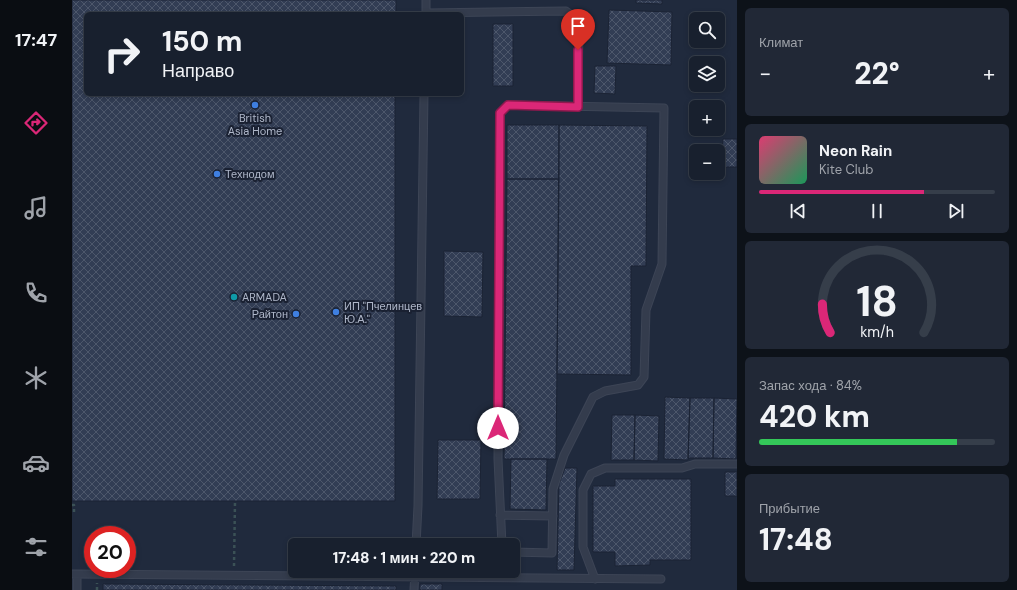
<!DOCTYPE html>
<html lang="ru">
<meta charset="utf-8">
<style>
body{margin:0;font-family:"DM Sans",sans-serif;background:#212836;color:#f1f3f6;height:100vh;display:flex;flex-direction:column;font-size:15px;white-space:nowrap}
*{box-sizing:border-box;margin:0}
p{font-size:13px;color:#9fa3aa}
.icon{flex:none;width:22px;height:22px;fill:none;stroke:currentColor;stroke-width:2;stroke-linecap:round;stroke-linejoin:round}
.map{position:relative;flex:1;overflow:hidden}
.drawer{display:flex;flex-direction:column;gap:8px;padding:8px;background:#0d1219;width:280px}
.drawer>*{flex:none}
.hud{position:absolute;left:12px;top:12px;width:380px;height:84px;border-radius:6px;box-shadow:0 2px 6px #0003,0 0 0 1px #363e4a;background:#18202e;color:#f1f3f6;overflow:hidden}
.buttons{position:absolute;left:617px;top:12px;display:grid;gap:8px}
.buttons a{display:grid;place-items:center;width:36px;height:36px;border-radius:6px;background:#18202e;box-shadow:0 2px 6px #0003,0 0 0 1px #363e4a;font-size:20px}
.speed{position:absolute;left:12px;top:526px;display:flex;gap:8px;font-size:20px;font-weight:700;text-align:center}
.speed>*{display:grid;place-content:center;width:52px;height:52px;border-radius:50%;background:#18202e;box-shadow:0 2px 6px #0003,0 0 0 1px #363e4a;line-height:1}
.speed .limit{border:6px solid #d22;background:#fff;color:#111}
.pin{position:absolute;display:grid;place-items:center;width:34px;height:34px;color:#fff;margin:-41px -17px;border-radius:50% 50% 50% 0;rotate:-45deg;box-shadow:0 0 4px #0007}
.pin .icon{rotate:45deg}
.me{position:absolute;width:44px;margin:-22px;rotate:0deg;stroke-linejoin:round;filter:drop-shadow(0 0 3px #0008)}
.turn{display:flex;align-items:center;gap:14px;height:84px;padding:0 12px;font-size:18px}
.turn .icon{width:52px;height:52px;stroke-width:2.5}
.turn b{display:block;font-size:28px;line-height:34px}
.big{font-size:30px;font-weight:800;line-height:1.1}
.drawer .widget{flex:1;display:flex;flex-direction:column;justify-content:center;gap:6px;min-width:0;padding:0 14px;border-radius:6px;background:#212836}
.drawer .dial{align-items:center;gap:0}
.dial svg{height:104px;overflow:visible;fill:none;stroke:#363e4a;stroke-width:7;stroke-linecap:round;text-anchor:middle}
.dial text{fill:#f1f3f6;stroke:none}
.song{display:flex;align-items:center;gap:12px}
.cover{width:48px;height:48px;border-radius:6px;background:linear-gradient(135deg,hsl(340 70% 55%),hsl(150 70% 35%))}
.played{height:4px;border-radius:2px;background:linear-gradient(90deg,#db2777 70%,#363e4a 70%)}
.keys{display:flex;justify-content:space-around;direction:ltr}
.heat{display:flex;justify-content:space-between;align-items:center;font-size:22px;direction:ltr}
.charge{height:6px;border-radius:3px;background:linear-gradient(90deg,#34c759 84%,#363e4a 0)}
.trip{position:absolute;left:216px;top:538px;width:232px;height:40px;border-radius:6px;background:#18202e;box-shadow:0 2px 6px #0003,0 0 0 1px #363e4a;font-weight:800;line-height:40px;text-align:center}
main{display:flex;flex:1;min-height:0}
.tabs{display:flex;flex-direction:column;width:72px;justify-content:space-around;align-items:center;background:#0a0d12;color:#9fa3aa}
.tabs .icon{width:28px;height:28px}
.tabs .current{color:#db2777}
.tabs b{font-size:18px;color:#f1f3f6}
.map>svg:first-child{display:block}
.building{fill:url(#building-cross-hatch);stroke:#1b2334}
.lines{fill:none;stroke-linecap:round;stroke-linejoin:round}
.lane-casing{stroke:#3d4556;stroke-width:9}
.path{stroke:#3b5156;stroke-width:2.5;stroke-dasharray:3 3;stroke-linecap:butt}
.lane{stroke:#343c4d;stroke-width:7}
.route-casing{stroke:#8e194d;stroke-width:10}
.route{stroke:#db2777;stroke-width:7}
.shop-dot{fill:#3f7fe0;stroke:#1a2132;stroke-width:1.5}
.culture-dot{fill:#0f9aa8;stroke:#1a2132;stroke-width:1.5}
.labels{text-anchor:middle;stroke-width:4;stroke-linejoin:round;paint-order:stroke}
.poi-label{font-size:11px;fill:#afb7c9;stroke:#1a2132;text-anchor:start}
</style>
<main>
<nav class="tabs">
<b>17:47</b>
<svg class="icon current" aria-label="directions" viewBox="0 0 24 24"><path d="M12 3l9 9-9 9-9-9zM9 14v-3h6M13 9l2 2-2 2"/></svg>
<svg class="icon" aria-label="music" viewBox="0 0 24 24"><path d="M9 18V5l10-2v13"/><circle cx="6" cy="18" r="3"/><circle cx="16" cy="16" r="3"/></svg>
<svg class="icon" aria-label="phone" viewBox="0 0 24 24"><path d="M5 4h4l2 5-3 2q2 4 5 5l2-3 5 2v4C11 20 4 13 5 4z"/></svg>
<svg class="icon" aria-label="climate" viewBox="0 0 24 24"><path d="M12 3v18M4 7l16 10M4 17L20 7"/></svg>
<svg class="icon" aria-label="car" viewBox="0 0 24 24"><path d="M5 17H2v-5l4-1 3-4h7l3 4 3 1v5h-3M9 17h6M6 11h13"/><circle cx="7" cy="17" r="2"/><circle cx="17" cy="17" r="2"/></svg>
<svg class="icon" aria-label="filters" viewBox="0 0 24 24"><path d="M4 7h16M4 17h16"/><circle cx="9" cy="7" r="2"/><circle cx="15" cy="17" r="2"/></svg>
</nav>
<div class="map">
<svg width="665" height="590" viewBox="0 0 665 590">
<defs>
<pattern id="building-cross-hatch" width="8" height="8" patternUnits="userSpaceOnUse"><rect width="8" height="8" fill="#323d54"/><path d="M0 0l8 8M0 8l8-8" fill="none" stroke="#4d576b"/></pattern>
</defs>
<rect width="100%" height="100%" fill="#202a3d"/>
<path class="building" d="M0,0H324V14H14V94H323V501H0Z
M564,0H590V4L564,3Z
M537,10L600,12L599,65L535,63Z
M421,24H441V86H421Z
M523,66H544L543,94L522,93Z
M435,125H487V179H435Z
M487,125L575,126L574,266H559V375L485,374Z
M651,139H665V167H649Z
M435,179H487L484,459H432Z
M372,251L411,252L410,317L372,316Z
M593,397L618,398L616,460L592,459Z
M618,398H642L641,458H616Z
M642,398L665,399L664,459L641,458Z
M540,415H563L562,460H539Z
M563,415L587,416L586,461L562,460Z
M366,440H409L408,499H365Z
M439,459H475L474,510L438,509Z
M493,468H505L502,570H485L487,484Z
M653,472H665V496H653Z
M543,479H619V560H578V565L543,566V552H521V486H543Z
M31,584L324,586V590H31Z
M348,584H370V590H348Z"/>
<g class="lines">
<g class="lane-casing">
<path id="lane" d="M354,13L494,11L507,21L506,107
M354,14V0
M428,515L481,516
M344,545L346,506L352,94
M430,545L426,459L428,113L436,105L592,108L590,264L574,310L572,377L566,385L533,391L521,397L492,455L481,489L480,553L441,552
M0,574L589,579
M523,579L511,547V490L519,474L533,468H610L623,464H665
M5,590V575
M342,590L343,571"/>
</g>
<path class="path" d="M0,505H2V515
M162,566L163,501
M25,590V583"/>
<use href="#lane" class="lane"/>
</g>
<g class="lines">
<g class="route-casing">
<path id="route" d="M426,428L428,113L436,105L506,107V50"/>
</g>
<use href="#route" class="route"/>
</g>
<g class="shop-dot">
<circle cx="183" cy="105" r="4"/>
<circle cx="145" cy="174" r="4"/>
<circle cx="264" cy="312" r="4"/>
<circle cx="224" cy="314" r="4"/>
</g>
<circle class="culture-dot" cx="162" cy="297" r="4"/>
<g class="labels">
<g class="poi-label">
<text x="183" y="122" text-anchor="middle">British<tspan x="183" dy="13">Asia Home</tspan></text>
<text x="153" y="178">Технодом</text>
<text x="170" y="301">ARMADA</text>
<text x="272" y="310">ИП "Пчелинцев<tspan x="272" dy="13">Ю.А."</tspan></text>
<text x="216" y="318" text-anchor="end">Райтон</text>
</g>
</g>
</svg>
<div class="buttons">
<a><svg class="icon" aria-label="search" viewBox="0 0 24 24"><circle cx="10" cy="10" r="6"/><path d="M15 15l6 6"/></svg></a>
<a><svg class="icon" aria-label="layers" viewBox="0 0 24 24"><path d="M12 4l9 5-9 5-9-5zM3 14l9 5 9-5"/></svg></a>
<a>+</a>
<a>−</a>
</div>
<div class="speed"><div class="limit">20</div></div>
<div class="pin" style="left:506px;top:50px;background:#d93025"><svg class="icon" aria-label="arrive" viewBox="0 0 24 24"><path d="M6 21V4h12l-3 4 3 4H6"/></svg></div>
<svg class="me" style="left:426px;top:428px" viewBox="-20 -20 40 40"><circle r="19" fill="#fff"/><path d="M0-13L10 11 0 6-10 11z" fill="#db2777"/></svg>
<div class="trip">17:48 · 1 мин · 220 m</div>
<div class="hud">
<div class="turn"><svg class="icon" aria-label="right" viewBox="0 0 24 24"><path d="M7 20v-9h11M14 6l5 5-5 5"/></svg><div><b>150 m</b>Направо</div></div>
</div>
</div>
<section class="drawer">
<div class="widget"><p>Климат</p>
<div class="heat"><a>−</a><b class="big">22°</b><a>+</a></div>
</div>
<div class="widget">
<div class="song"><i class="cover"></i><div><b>Neon Rain</b><p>Kite Club</p></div></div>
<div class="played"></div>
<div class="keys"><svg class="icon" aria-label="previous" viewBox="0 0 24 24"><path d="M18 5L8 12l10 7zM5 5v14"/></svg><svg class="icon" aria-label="pause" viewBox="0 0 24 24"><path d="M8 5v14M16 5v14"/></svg><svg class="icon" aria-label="next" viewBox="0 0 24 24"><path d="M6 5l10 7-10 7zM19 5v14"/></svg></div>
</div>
<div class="widget dial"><svg viewBox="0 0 100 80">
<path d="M14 69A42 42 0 1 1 86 69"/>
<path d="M14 69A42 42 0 0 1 8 47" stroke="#db2777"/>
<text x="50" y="56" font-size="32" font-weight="700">18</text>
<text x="50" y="72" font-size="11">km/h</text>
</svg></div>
<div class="widget"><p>Запас хода · 84%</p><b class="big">420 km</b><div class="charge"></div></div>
<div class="widget"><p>Прибытие</p><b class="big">17:48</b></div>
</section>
</main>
